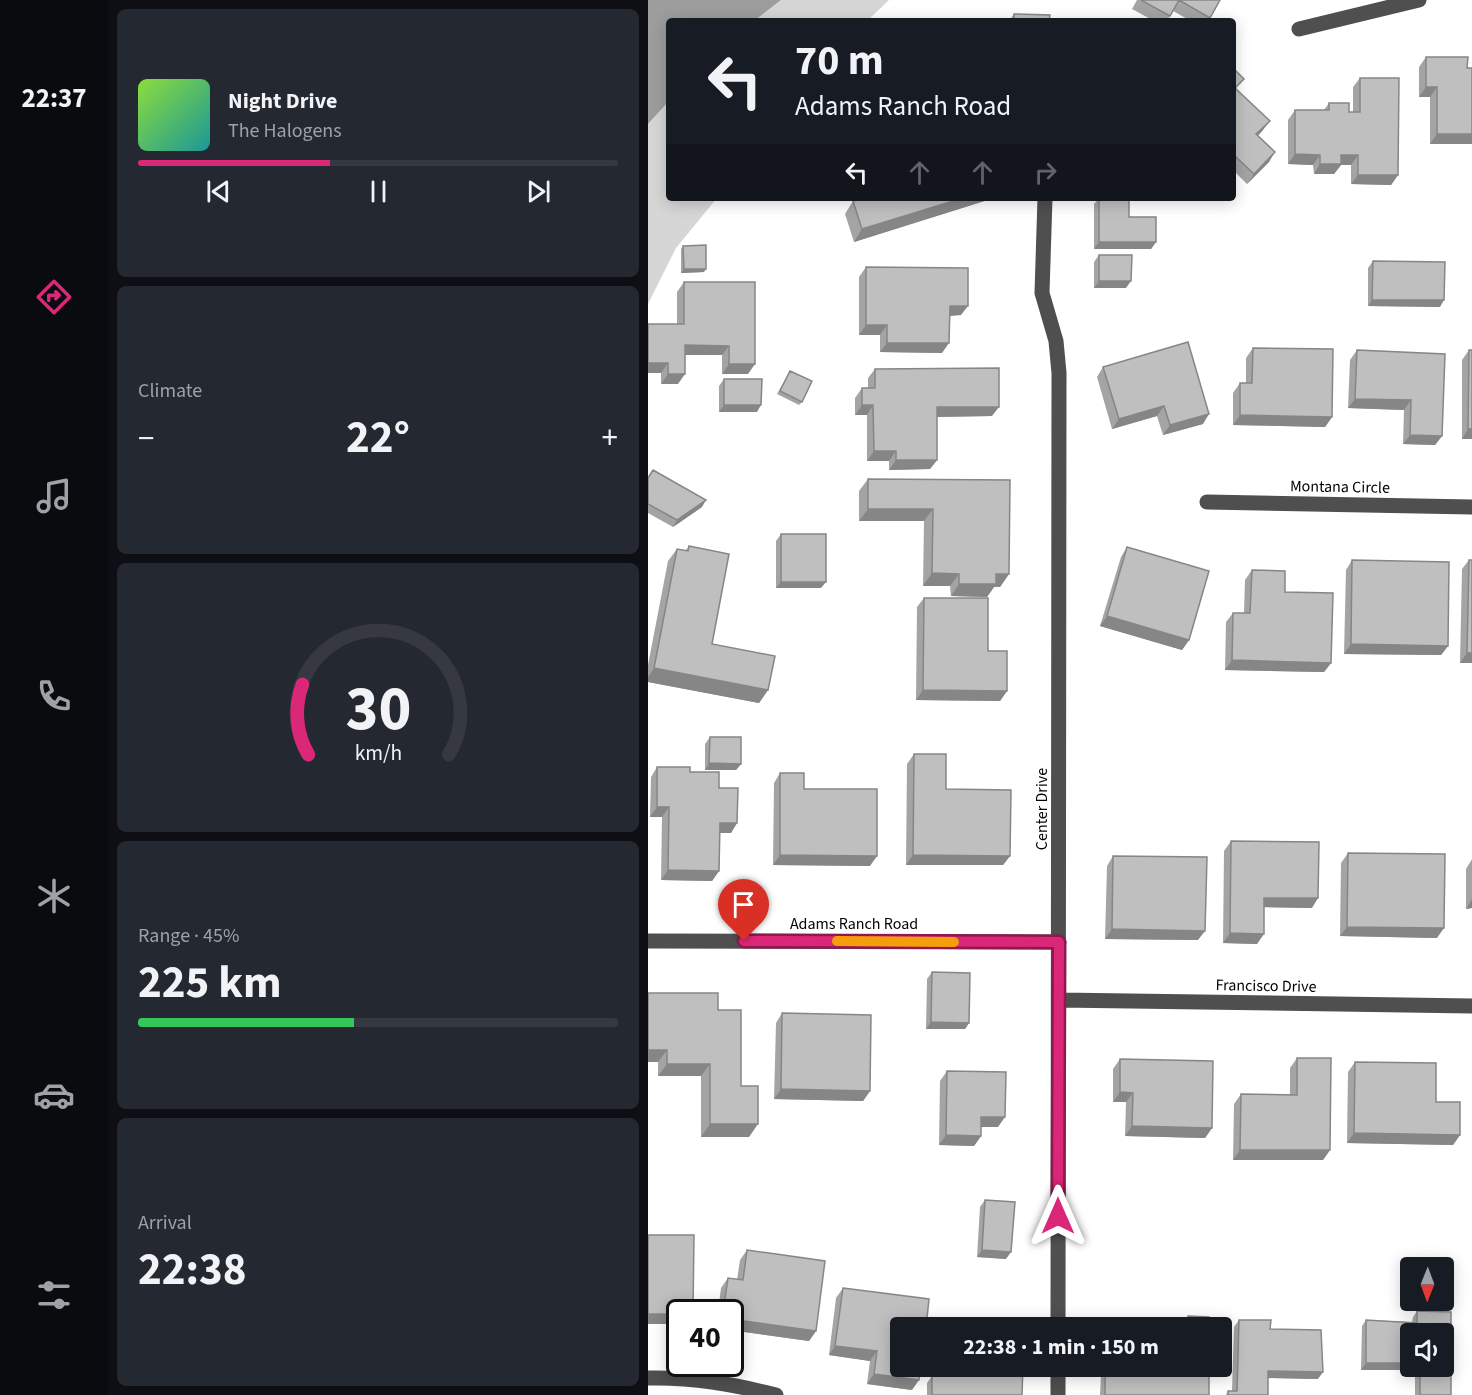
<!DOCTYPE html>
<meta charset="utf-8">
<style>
body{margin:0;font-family:"Source Sans 3",sans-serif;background:#242831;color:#f1f3f6;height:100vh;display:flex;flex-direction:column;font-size:22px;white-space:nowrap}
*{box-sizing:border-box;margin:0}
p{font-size:20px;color:#9ea1a6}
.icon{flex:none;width:33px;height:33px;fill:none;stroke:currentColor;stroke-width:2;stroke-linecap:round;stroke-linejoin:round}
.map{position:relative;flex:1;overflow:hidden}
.panel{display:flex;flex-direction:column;gap:9px;padding:9px;background:#0d0f14;width:540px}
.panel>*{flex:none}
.hud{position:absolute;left:18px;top:18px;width:570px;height:183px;border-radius:6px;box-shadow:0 3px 15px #0003;background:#171b24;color:#f1f3f6;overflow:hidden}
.needle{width:39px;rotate:181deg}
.fabs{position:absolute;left:752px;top:1257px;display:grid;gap:12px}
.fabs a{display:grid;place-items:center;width:54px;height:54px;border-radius:6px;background:#171b24;box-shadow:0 3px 15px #0003;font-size:30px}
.speed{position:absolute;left:18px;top:1299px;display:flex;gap:12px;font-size:30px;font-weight:700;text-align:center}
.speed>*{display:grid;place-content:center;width:78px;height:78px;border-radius:50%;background:#171b24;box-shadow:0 3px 15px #0003;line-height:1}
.speed .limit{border:3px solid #111;border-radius:9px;background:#fff;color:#111}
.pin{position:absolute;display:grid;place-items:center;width:51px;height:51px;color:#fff;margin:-62px -26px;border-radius:50% 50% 50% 0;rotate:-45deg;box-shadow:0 0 6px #0007}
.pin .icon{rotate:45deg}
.me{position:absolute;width:66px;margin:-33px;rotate:0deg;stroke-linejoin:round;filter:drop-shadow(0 0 4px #0008)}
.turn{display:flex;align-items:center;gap:21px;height:126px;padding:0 30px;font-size:27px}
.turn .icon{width:78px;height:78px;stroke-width:2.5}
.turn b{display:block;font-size:42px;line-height:51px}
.lanes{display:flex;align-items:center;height:57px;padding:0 30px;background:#0003;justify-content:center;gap:30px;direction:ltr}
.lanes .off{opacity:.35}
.big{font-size:45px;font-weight:700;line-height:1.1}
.panel .tile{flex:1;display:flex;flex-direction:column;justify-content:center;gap:9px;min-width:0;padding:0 21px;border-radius:9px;background:#242831}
.panel .dial{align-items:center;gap:0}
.dial svg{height:156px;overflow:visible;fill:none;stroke:#363941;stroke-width:7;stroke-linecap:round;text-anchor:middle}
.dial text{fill:#f1f3f6;stroke:none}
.song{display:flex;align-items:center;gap:18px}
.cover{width:72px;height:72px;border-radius:9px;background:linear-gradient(135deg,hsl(90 70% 55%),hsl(180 70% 35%))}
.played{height:6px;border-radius:3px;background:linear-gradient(90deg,#db2777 40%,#363941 40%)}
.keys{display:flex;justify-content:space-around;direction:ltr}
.heat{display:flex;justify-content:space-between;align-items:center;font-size:33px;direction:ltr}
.charge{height:9px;border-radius:4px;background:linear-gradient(90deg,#34c759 45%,#363941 0)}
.trip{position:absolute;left:242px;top:1317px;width:342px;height:60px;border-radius:6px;background:#171b24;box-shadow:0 3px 15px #0003;font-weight:700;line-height:60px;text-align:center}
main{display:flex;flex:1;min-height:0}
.dock{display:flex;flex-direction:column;width:108px;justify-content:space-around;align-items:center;background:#090b0e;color:#9ea1a6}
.dock .icon{width:42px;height:42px}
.dock .current{color:#db2777}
.dock b{font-size:27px;color:#f1f3f6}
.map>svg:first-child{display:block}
.green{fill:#d6d6d6}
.water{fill:#9d9d9d}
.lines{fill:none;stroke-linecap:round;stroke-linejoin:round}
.minor{stroke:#4f4f4f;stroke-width:15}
.wall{fill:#a4a4a4;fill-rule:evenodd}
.shaded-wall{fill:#868686}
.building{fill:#bfbfbf;stroke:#868686;stroke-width:1.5}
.route-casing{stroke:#8e194d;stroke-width:15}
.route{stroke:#db2777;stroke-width:10}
.slow{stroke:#f59e0b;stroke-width:10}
.labels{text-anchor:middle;stroke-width:4.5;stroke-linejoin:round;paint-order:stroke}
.street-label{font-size:16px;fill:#000;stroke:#fff}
</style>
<main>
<nav class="dock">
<b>22:37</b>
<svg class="icon current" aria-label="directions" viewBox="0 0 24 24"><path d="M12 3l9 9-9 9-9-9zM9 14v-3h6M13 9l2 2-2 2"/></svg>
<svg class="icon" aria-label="music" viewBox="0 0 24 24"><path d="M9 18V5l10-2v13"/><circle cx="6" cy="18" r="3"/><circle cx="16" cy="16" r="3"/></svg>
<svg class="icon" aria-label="phone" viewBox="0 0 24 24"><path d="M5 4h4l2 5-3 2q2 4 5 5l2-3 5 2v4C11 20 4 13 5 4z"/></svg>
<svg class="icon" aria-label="climate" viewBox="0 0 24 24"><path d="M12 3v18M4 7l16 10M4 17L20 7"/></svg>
<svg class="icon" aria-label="car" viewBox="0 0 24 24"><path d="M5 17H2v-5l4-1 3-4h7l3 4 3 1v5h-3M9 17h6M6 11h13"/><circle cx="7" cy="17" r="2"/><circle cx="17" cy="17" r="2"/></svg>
<svg class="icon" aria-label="filters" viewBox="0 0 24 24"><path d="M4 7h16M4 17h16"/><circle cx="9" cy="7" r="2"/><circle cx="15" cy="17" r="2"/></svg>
</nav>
<section class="panel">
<div class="tile">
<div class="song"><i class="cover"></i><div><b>Night Drive</b><p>The Halogens</p></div></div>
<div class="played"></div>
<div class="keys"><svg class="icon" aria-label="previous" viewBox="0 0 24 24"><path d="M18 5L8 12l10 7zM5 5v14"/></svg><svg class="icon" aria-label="pause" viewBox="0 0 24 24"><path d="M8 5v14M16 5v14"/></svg><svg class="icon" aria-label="next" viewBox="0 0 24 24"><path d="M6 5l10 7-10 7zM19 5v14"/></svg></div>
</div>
<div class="tile"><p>Climate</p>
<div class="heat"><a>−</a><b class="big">22°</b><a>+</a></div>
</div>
<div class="tile dial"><svg viewBox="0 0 100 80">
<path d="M14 69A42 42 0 1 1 86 69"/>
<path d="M14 69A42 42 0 0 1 11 33" stroke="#db2777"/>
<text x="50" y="56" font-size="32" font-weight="700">30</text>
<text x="50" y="72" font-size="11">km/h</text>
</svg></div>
<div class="tile"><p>Range · 45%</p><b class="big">225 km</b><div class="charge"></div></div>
<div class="tile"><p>Arrival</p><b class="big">22:38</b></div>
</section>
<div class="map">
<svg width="824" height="1395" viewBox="0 0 824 1395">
<rect width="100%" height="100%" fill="#fff"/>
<path class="green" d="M133,0H241L219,21H106Z
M21,101V198H69L28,248L0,304V124Z"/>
<path class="water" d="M0,0H133L106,21H21V101L0,124Z"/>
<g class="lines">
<path class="minor" d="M651,29L771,0
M397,198L394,293L408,341L411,373L410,1328
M559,502L824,507
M0,941L411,942
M411,1000L824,1006
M0,1378C45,1377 84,1384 128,1395
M410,1395V1366"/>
</g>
<path class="wall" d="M489,0H572L560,21H543L525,11L519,21H506L484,9Z
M366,14L401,21H361Z
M778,57L819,68H824V144H782V97H771V67Z
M585,68L589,89L615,130L610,136L621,162L599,184L585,170Z
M712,78L750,175L743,185L703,184V165H693L686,174H666L665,165L640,164V120L647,110H676L681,103L701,112H705V87Z
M216,198H346L206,242L197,214L205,201Z
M451,198L481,217L508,242L503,249H446V204Z
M35,246L56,272L33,273V249Z
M451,255L478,288H446V262Z
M725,261L792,307L720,306V268Z
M218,267L313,315L301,316L294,353L232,352V335H211V277Z
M36,282L100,374H74V355H37L30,384H13V373H0V324H29V292Z
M605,348L684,417L677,427L585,425V393L592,383H598V358Z
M709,350L797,354L794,436L787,445L755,444L756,410L700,408L702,360Z
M821,350H824V439H814V360Z
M455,367L555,424L515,435L509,416L464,429L449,377Z
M227,369L344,416L289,417V460L282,469L241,470V461H219V415H207V398L214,388H220V378Z
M142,371L154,402L151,405L129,394Z
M76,379L109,412H71V386Z
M5,470L54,507L25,527L0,513V477Z
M220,479L362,480L361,574L352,587H346L339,597L303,596L302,586H275L276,521H211V491Z
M133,534L173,588H128V541Z
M41,546L64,644L120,690L111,703L0,682V665L20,561L29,549L38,550Z
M479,547L541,640L534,650L452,626L473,557Z
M704,560L800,646L793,655L696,654L698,570Z
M821,560H824V663H812L814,569Z
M604,570L637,592L683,663L676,672L577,670L578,622L585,613H596L597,580Z
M276,598L340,651L359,691L352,701L268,700L269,607Z
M62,737L93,764L88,770H57V744Z
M266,754L362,856L355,865H258L259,764Z
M9,767L42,772L71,788L89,823L83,833H72L71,871L64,881L13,880L14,817H2L3,777Z
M132,773L156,789L222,866L125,865L126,783Z
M583,841L664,908L616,907L609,944L575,943L576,851Z
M700,853L789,938L692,936L693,863Z
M465,856L550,940L457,939L459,866Z
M824,859V908L818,909V869Z
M284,972L321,1023L317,1029H278L279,979Z
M70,1010L93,1086L101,1137H53V1076H10V1062H0Z
M134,1013L222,1091L215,1101L126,1099L128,1023Z
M649,1058L682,1150L675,1160H585L586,1104L593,1094L642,1095V1068Z
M472,1059L564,1128L557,1138L477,1136L478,1102H465V1069Z
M707,1062L788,1102L812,1135L805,1145L699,1143L700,1072Z
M299,1071L350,1127H333V1136L326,1146L291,1145L292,1081Z
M337,1200L358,1259L329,1257L332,1207Z
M99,1250L168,1331L161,1341L82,1330V1312H70L73,1288L80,1278L89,1280L92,1260Z
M195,1288L264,1390L219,1384L222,1361L181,1355L188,1298Z
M769,1311L803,1312V1395H767V1370H713L714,1326L718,1320L764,1322L765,1317ZM762,1334H795V1366H762Z
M540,1316L561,1328H535L536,1323Z
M591,1320L622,1329L670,1379L620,1378V1395H578L580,1391H584L586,1327Z
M291,1366H375L374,1395H279V1383L284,1376H291Z
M478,1366H561V1395H452L453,1375L457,1368L478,1367Z"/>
<path class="shaded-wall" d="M778,87H789L782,97H771Z
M622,121L615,130L601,144L608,134Z
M789,134H824V144H782Z
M627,152L621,162L599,184L606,174Z
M647,154L672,155L665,165L640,164Z
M693,155H710L703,165H693L686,174H666L672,164Z
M710,175H750L743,185L703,184Z
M315,198H346L206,242L214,229Z
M451,242H508L503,249H446Z
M36,269H58L56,272L33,273Z
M451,281H483L478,288H446Z
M724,300H796L792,307L720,306Z
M302,306H320L313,315L295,316Z
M218,325H239L232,335H211Z
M239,343H301L294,353L232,352Z
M37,345L81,346L74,355H30Z
M0,363H20L13,373H0Z
M81,364H107L100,374H74Z
M20,374H37L30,384H13Z
M707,399L763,400L756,410L700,408Z
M76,405H113L109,412H71Z
M214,405H225L219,415H207Z
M516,406L509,416L464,429L471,419Z
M289,407H351L344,416L282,417Z
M561,414L555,424L515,435L522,425Z
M592,415L684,417L677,427L585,425Z
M820,429H824V439H814Z
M762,435L794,436L787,445L755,444Z
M226,451H248L241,461H219Z
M248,460H289L282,469L241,470Z
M58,500L54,507L25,527L29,520Z
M220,509H285L276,521H211Z
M284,573L311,574L302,586H275Z
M348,574H361L352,587H346L339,597L303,596L311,584Z
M133,582H178L173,588H128Z
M459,616L541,640L534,650L452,626Z
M703,644L800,646L793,655L696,654Z
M819,653H824V663H812Z
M584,660L683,663L676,672L577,670Z
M6,668L120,690L111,703L0,682V677Z
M275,690L359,691L352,701L268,700Z
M61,763L93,764L88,770H57Z
M9,807H21L14,817H2Z
M72,823H89L83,833H65Z
M132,855L229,856L222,866L125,865Z
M265,855L362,856L355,865H258Z
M20,870L71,871L64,881L13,880Z
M616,898H670L664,908L609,907Z
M824,899V908L818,909Z
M699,927L796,928L789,938L692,936Z
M464,929L557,931L550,940L457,939Z
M582,933L616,934L609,944L575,943Z
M283,1022L321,1023L317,1029H278Z
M0,1050H19L10,1062H0Z
M19,1064H62L53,1076H10Z
M133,1089L222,1091L215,1101L126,1099Z
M472,1092L485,1093L478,1102H465Z
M333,1117H357L350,1127H326Z
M62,1124H110L101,1137H53Z
M484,1126L564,1128L557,1138L477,1136Z
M706,1133L812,1135L805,1145L699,1143Z
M298,1135L333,1136L326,1146L291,1145Z
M592,1150H682L675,1160H585Z
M334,1250L363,1252L358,1259L329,1257Z
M0,1314H32V1324H0Z
M82,1319L168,1331L161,1341L82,1330Z
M187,1346L229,1351L222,1361L181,1355Z
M718,1363H762V1366H770L767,1370H713Z
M620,1371L675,1372L670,1379L616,1378Z
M226,1374L271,1380L264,1390L219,1384Z"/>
<path class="building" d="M493,0H572L562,18L531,0L522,16Z
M366,14L402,15L401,21H366Z
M778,57H820L819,68H824V134H789V87H778Z
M585,68L596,79L587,88L622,121L608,134L627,152L606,174L588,157L585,160Z
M712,78H751L750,175H710V155H693V164H672V155L647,154V110H681V103H701V112H712Z
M216,198H315L214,229L205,201Z
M451,198H481V217H508V242H451Z
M58,245V269H36L35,246Z
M451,255H484L483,281H451Z
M725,261L797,262L796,300H724Z
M218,267L320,268V306H302L301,343H239V325H218Z
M36,282H107V364H81V346L37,345V374H20V363H0V324H36Z
M540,342L561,414L522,425L516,406L471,419L455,367Z
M605,348L685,349L684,417L592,415V383H604Z
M709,350L797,354L794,436L762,435L763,400L707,399Z
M821,350H824V429H820Z
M351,368V407H289V460H248V451H226L225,405H214V388H227V369Z
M142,371L164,381L154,402L132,391Z
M76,379H114L113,405H76Z
M5,470L58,500L29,520L0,504V478Z
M220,479L362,480L361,574H348V584H311V574L284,573L285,509H220Z
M133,534H178V582H133Z
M41,546L81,554L64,644L127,656L120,690L6,668L29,549L40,551Z
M479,547L561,571L541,640L459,616Z
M704,560L801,562L800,646L703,644Z
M821,560H824V653H819Z
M604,570L637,571V592L685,593L683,663L584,660L585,613H602Z
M276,598H340V651H359V691L275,690Z
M62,737H93V764L61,763Z
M266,754H298V789L363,790L362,856L265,855Z
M9,767H42V772H71V788H90L89,823H72L71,871L20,870L21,807H9Z
M132,773H156V789H229V856L132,855Z
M583,841L671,842L670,898H616V934L582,933Z
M700,853L797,854L796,928L699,927Z
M465,856L559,857L557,931L464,929Z
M284,972L322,973L321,1023L283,1022Z
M0,993H70V1010H93V1086H110V1124H62V1064H19V1050H0Z
M134,1013L223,1015L222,1091L133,1089Z
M649,1058H683L682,1150H592L593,1094L649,1095Z
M472,1059L565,1061L564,1128L484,1126L485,1093L472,1092Z
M707,1062L788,1063V1102H812V1135L706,1133Z
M299,1071L358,1072L357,1117H333V1136L298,1135Z
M337,1200L367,1202L363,1252L334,1250Z
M0,1235H46L45,1312H32V1314H0Z
M99,1250L177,1261L168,1331L82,1319V1312H75L80,1278L95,1280Z
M195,1288L281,1299L278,1328H252V1366H272L271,1380L226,1374L229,1351L187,1346Z
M769,1311L803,1312V1395H772V1366H795V1334H762V1363H718V1320L769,1323Z
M540,1316L561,1317V1328H540Z
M591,1320H623L622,1329L673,1330L675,1372L620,1371V1395H580V1391H589Z
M296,1366H375L374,1395H284V1376H296Z
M483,1366H561V1395H457V1368Z"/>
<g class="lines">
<g class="route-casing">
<path id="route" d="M96,941L411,942L410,1216"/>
</g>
<use href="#route" class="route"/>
<path class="slow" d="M189,941L306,942"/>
</g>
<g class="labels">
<g class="street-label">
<text transform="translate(692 486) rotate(1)" y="6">Montana Circle</text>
<text transform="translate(393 809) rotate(-90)" y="6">Center Drive</text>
<text x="206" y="929">Adams Ranch Road</text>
<text transform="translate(618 985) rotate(1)" y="6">Francisco Drive</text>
</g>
</g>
</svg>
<div class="fabs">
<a><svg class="needle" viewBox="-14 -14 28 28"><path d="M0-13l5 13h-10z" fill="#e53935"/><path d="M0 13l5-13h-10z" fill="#9ea1a6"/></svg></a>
<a><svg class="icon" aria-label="sound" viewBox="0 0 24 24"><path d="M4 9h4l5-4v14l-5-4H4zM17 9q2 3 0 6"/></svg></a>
</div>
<div class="speed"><div class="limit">40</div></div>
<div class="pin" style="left:96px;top:941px;background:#d93025"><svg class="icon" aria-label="arrive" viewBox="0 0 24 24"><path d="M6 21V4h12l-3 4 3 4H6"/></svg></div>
<svg class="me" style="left:410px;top:1216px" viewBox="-20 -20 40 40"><path d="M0-17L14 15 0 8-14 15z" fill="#db2777" stroke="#fff" stroke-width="4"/></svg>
<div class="trip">22:38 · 1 min · 150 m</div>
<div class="hud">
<div class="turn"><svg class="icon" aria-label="left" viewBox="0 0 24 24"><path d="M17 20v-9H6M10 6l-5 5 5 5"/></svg><div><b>70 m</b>Adams Ranch Road</div></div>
<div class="lanes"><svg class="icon" aria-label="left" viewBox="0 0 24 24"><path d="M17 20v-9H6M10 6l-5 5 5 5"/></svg><svg class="icon off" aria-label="ahead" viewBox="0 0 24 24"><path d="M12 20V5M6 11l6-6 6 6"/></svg><svg class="icon off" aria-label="ahead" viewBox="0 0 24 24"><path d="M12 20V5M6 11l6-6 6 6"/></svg><svg class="icon off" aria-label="right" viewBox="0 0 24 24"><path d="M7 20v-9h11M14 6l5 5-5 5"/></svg></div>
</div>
</div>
</main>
